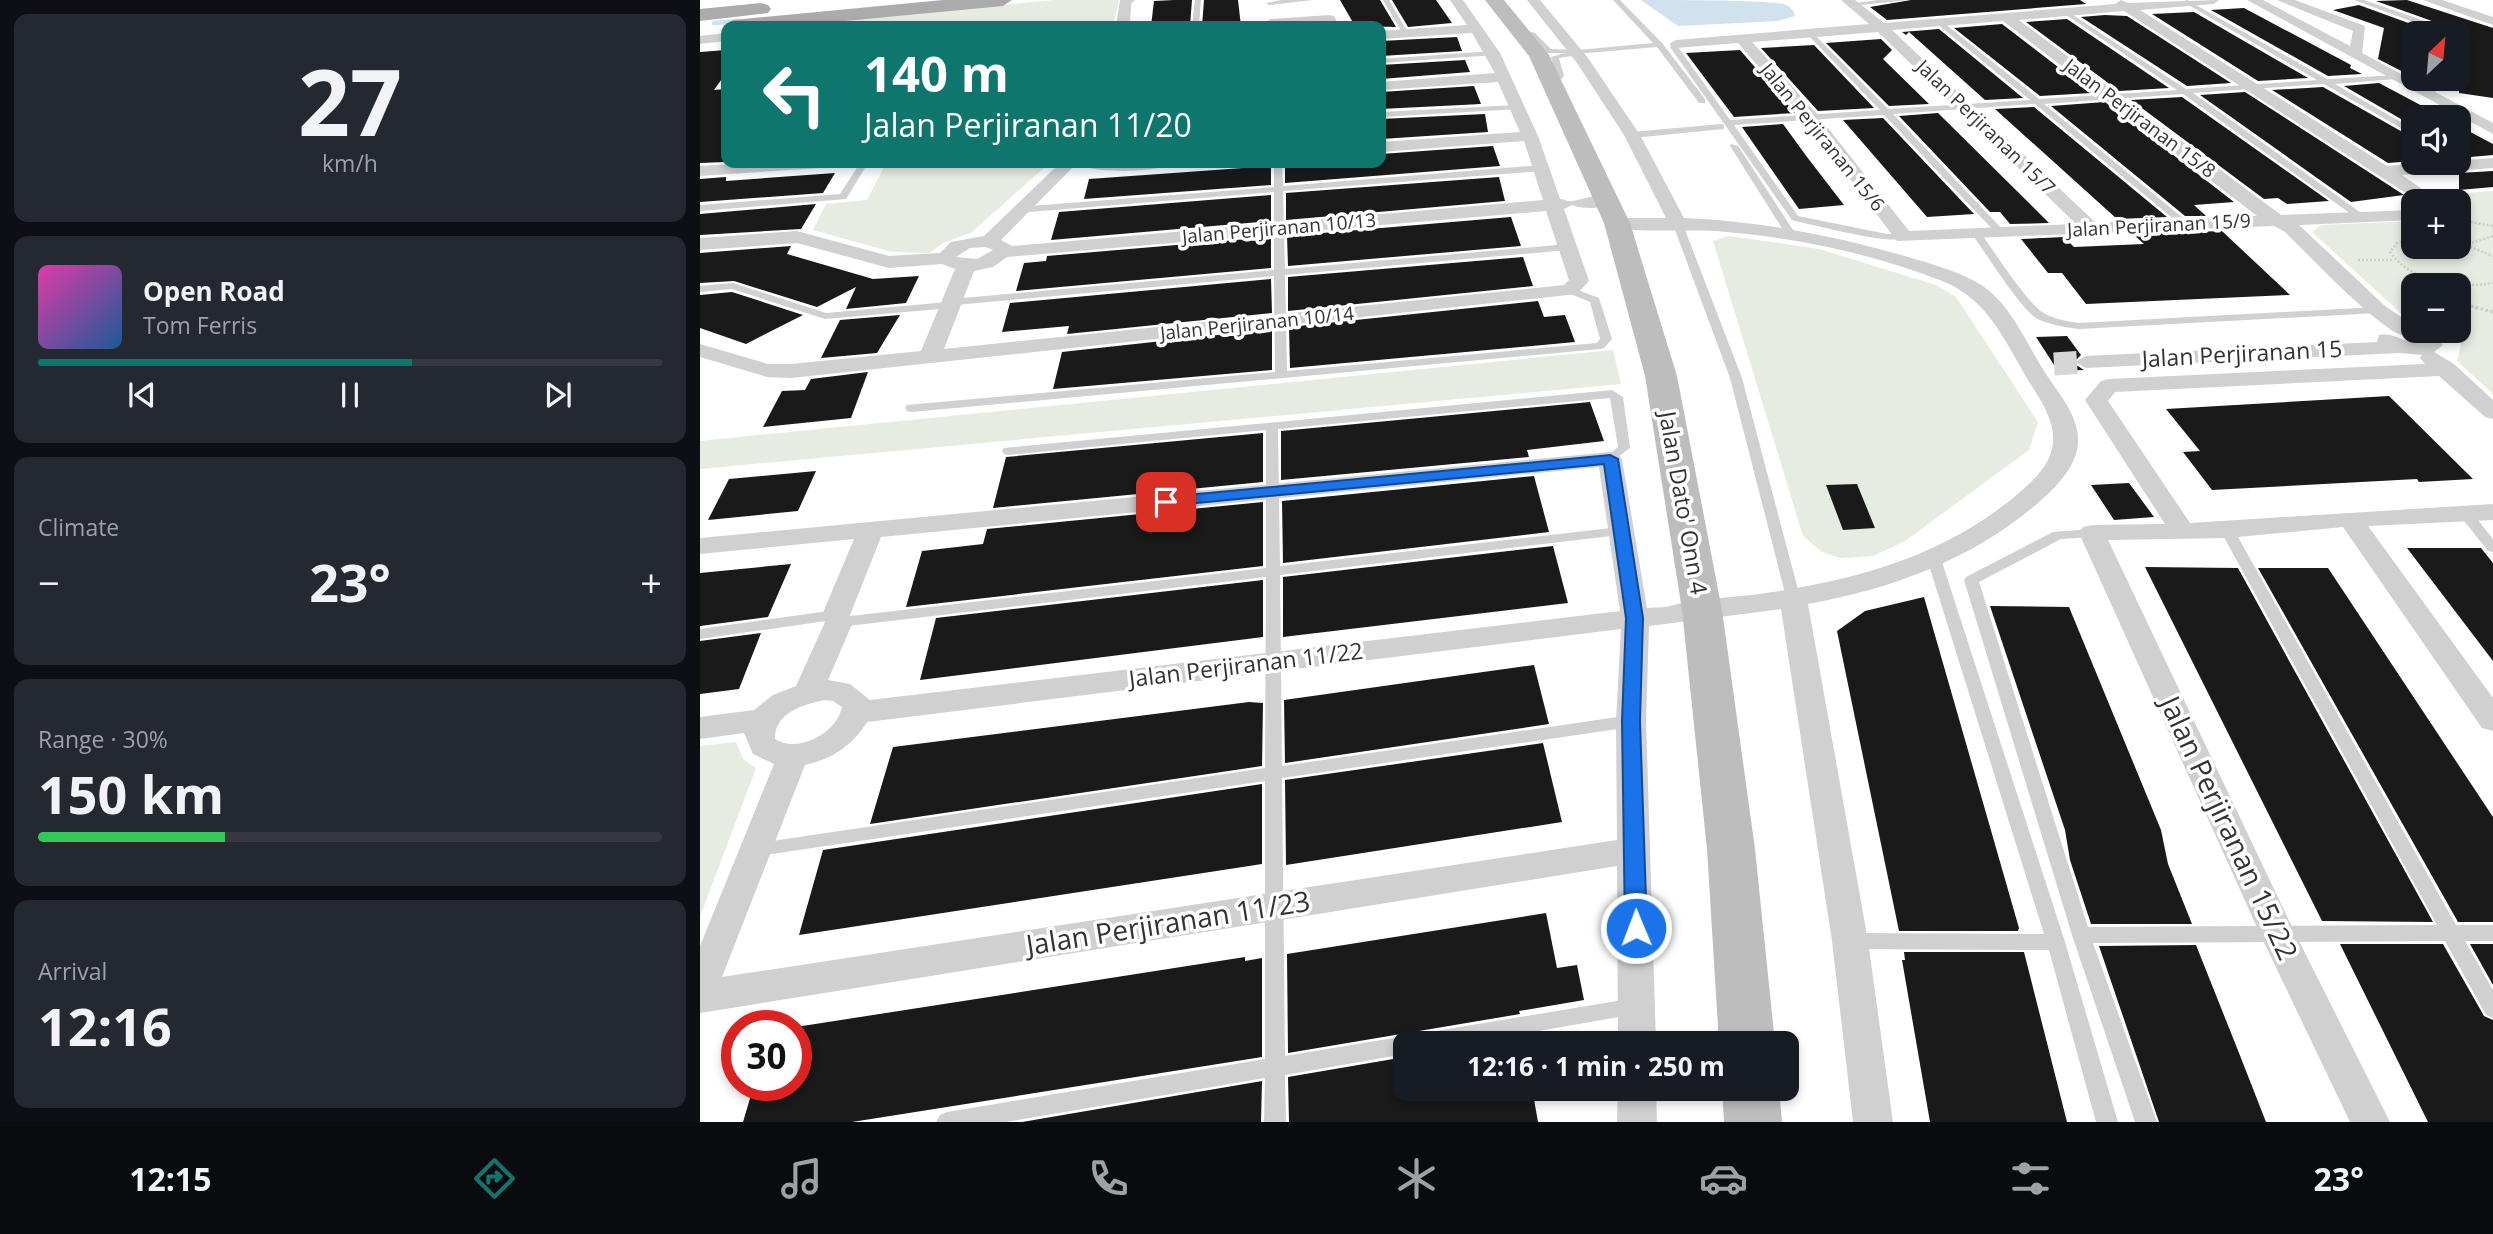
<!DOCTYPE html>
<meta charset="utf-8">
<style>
body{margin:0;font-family:"Open Sans",sans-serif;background:#242831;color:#f1f3f6;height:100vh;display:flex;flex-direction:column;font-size:26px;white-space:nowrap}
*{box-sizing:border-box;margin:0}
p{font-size:23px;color:#9ea1a6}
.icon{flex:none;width:38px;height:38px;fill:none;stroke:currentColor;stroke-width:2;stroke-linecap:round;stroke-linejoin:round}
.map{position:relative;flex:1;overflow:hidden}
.side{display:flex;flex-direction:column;gap:14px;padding:14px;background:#0d0f14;width:700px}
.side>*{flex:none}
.top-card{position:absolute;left:21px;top:21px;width:665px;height:147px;border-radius:14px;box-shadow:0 4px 10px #0003;background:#0f766e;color:#fff;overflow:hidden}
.needle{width:46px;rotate:26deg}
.tools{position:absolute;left:1701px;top:21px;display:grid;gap:14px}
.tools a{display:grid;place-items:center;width:70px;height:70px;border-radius:14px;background:#171b24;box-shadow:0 4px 10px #0003;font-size:35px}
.speed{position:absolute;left:21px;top:1010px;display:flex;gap:14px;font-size:35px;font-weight:700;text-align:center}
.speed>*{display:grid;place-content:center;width:91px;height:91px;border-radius:50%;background:#171b24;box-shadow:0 4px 10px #0003;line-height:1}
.speed .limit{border:10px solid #d22;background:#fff;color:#111}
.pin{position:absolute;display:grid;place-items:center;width:60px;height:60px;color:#fff;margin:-30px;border-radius:14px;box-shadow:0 4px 10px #0006}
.me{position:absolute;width:77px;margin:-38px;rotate:359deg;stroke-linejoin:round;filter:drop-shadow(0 0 5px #0008)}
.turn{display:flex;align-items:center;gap:24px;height:147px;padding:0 28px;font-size:32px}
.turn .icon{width:91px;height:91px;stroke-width:2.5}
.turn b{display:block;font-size:49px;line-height:60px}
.big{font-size:52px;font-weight:700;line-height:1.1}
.side .tile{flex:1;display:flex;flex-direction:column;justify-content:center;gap:10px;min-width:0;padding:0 24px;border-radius:14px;background:#242831}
.side .dial{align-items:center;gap:0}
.dial b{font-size:91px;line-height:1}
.song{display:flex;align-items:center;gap:21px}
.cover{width:84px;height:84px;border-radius:10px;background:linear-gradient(135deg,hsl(320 70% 55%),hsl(210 70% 35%))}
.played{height:7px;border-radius:4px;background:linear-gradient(90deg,#0f766e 60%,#363941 60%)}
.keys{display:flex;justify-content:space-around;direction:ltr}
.heat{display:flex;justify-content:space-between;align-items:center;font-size:38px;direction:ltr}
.charge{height:10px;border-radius:5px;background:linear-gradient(90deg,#34c759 30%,#363941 0)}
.trip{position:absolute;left:693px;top:1031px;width:406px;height:70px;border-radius:14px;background:#171b24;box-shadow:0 4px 10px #0003;font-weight:700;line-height:70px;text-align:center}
.tabs{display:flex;height:112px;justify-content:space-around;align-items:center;background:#090b0e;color:#9ea1a6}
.tabs .icon{width:49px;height:49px}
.tabs .selected{color:#0f766e}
.tabs b{font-size:32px;color:#f1f3f6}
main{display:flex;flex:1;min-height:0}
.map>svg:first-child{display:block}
.green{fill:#e6ecdf}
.water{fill:#cfe2ee}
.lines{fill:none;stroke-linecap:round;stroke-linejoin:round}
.stream{stroke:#cfe2ee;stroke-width:4.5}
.building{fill:#1a1a1a}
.minor-tunnel{stroke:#d6d6d6;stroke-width:23;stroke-dasharray:23 11;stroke-linecap:butt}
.path-far1{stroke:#cdcdcd;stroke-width:2.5;stroke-dasharray:2 2;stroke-linecap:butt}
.path{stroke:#cdcdcd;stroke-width:3.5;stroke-dasharray:2.5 2.5;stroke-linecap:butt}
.service{fill:#d0d0d0;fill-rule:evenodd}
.minor{fill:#d0d0d0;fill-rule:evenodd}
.secondary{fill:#bdbdbd;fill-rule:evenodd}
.primary{fill:#ababab;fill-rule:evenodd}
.route{fill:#1a73e8;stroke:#114b97;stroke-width:2}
.labels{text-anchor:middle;stroke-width:7;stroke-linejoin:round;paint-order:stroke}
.far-street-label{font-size:19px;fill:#333;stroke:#fff}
.street-label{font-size:23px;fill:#333;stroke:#fff}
.near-street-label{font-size:28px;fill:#333;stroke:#fff}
</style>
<main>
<section class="side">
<div class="tile dial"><b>27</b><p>km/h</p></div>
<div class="tile">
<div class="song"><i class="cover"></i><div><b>Open Road</b><p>Tom Ferris</p></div></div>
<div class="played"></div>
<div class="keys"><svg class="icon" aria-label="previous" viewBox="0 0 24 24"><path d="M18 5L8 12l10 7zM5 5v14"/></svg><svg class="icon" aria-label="pause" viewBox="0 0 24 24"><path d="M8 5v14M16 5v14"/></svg><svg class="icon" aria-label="next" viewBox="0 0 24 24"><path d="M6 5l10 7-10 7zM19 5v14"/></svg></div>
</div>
<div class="tile"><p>Climate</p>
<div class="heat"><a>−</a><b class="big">23°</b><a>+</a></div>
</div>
<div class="tile"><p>Range · 30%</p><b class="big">150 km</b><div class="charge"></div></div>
<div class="tile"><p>Arrival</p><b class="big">12:16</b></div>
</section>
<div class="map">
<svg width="1793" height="1122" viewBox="0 0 1793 1122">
<rect width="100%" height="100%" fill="#fff"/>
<path class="green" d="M354,0H419L414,21L354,26H142L145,20Z
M186,163H335L346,166L272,232L243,243L229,253L192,252L113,230L126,204L167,200Z
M1793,191V394L1757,361L1761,344L1746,331H1759V285H1713V318L1703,315L1612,232L1621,225L1713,221V247H1759V201H1745L1737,195Z
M1029,236L1119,249L1236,285L1256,297L1338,422L1329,450L1205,541L1173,556L1140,558L1122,552L1103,536L1013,241Z
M913,350L921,384L0,469V441Z
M36,742L43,759L56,768L0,917V746Z"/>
<path class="water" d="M941,0C972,0 1060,0 1084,4C1091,7 1093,10 1095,16L1078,21L978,26Z"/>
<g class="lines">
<path class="stream" d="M14,23L39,21"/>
</g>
<path class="building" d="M474,0H492L490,26H451L454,1Z
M504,0H538L541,26H502Z
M640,0H680L696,27L655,26Z
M692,0H736L752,23L708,27Z
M1211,0H1380L1386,4L1187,20L1170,7Z
M1707,0L1793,28V98L1759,93V33H1745L1743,25L1676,1Z
M1659,5L1733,32L1713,33V77L1678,59L1684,28L1633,10Z
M1544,8L1651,65L1650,68L1662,74L1628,76L1511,10Z
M1494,12L1608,78L1558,81L1452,14Z
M1405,15L1427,16L1531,83L1487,86L1381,17Z
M1367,19L1469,88L1419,91L1326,22Z
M1302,24L1392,93L1340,96L1254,28Z
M1239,29L1323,98L1285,100L1209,32L1206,35L1202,32Z
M757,37L762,51L681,56V41Z
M1181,39L1192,50L1183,59L1229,104L1189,106L1126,43Z
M1114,45L1174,108L1118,111L1061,48Z
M26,50V73L14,90L26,89V162L0,163V52Z
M1040,50L1095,113L1034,117L986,53Z
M765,60L770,72L681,79V65Z
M1679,83L1743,117H1713V126L1644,86Z
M774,86L781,104L681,109V92Z
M1623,87L1713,138V161L1688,163L1572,90Z
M1545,92L1704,195L1651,202L1500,95Z
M1482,97L1629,201L1587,204L1578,198L1564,199L1431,100Z
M1405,102L1534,202L1494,205L1506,216H1485L1351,106Z
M1334,107L1467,217L1417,219L1295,109Z
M1238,113L1326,200L1349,223L1310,224L1300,212H1290L1199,116Z
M785,114L788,132L681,139V119Z
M1183,118L1274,214L1227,217L1143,120Z
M1083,124L1107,157L1144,205L1099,209L1042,127Z
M1759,126L1793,144V155L1759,158Z
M793,146L800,166L585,183V165L681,163V154Z
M571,166V185L384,199L389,179Z
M1793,171V187L1759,190V173Z
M135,173L123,193L0,202V179L26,177V181Z
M799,177L805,201L586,220V193Z
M571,195V221L351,240L359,212Z
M116,204L101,229L0,235V214Z
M811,217L821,246L588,266L587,236Z
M1522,231L1590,295L1386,304L1362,273H1348L1321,239L1364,237L1374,247L1444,244L1433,234Z
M571,237V268L316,291L324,263L346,261L347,256Z
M91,246L87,254L173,279L219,276L206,303L146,309L156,287L117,307L34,281L0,283V253Z
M823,257L833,286L588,311V277Z
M571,279L572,313L367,334L369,326L302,332L310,303Z
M32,292L103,315L46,344L0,328V295Z
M838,301L844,317L865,315L875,342L590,368L589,327Z
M200,315L177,353L121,358L140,320Z
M572,329V370L353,389L362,352Z
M1367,336L1381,355L1373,363L1384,370L1358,371L1336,337Z
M168,372L151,418L63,427L82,391L105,390L111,379Z
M1689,396L1773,479L1719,482L1717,479L1512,490L1483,452L1500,451L1466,409Z
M890,402L904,441L827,450L829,457L581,480V431Z
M563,433V482L293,508L306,457Z
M116,471L98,511L8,520L29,479Z
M834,476L849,532L583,563L582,501Z
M1429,483L1454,517L1414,520L1391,485Z
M1157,484L1175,528L1143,530L1126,485Z
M563,502V566L206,607L222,551L283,544L287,529Z
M853,546L868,603L583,637V577Z
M1707,548H1781L1793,563V661Z
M91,564L68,617L0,626V573Z
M1445,567L1538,568L1733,922L1622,921Z
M1558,568H1628L1793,817V922H1758Z
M563,580V637L220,680L236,618Z
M1224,597L1319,928L1318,931H1199L1137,631L1165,611Z
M1290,606L1369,607L1461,830L1468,864L1492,924H1391L1370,860L1365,830Z
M61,633L39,689L0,694V641Z
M834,665L849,724L585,763L584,700Z
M549,702L563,703L562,766L170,824L193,747Z
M843,743L862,822L586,865L585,780Z
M562,784V864L99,935L123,850Z
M846,913L857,968L877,965L884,1000L819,1011L820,1014L588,1053L587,954Z
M1640,944H1743L1784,1016L1793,1020V1122H1728Z
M1770,944H1793V985Z
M1496,945L1539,1053L1566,1122H1459L1399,946Z
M1204,952H1324L1367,1122H1230L1202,960H1205Z
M545,957V961L562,958V1057L152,1122H43L54,1085H96V1027Z
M705,1057V1088H832L838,1122H589L588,1077Z
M562,1081L561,1122H322Z"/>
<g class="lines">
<path class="minor-tunnel" d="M1354,364L1386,362"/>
<path class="path-far1" d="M1759,220L1793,226
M1713,238L1697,243L1690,252C1712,283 1757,289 1793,283
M1759,242L1793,256
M1768,244L1793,236
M1658,260H1694
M1759,298L1763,304L1777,308"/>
<path class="path" d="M1771,306L1793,312"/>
<path class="service" d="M495,0H501L499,26H492Z
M582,0H613L569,5L566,3Z
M683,0H689L710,36H704Z
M913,0H920L962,43L1005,99V103H999L957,47L876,54H873L872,52V56L859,58L864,76L856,85H850L849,83L856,76L851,57L865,53H846L829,37L818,32V28L835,33L851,49L878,50L953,43Z
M1178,0H1208L1152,6L1149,4Z
M1487,0L1627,79L1699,75V79H1696L1635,84L1713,129V135L1624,84L1493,93L1664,215V219H1658L1483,94L1344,104L1488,222V226H1482L1335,104L1193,114L1303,230V234H1297L1184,115L1034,125L1098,216L1187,234H1204L1209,237C1194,247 1116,225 1095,221L1092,220L970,47L973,42H979L978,47L1030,120L1180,110L1107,34V30H1110L1188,109L1330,100L1236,23L1239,19L1339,99L1477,90L1362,12L1364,9L1486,89L1617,80L1485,3V1Z
M1654,0H1664L1742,27L1743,33H1736L1735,30Z
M793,51H796V55L681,63V59Z
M1729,79H1737L1735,96L1731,98L1727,96Z
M816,105L820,107L819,109L681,117V112Z
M1021,124L1024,125V129L932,138L928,135L932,132Z
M1031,144L1038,146L1095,233L1093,235L1085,233L1030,146Z
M160,163H168L146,199L0,211V205L140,194Z
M574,163H582L583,186L842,165L847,168L842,171L583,191L585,269L868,244L873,247L868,250L585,275L587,371L897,343L900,339L890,302L866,292L865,290L870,287L899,298L912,339L904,348L900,349L211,412L207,411L205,408L207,405L575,372L574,276L256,305L251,308L125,319L32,289L0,292V286L33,283L126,313L247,302L252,299L574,270V192L317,213L312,210L317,207L574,187Z
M974,220L982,222L1042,378L1100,597L1098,600L1093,602L1086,597L1030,378L972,222Z
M1274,232H1280C1294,251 1325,300 1342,312C1353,319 1366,321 1379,323L1678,307L1683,310L1678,313L1379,329C1365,327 1349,325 1336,318C1320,308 1285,252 1272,234Z
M912,390L923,397L930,448L910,463L904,459L918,447L910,398L578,429L580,566L920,527L927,531L920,535L580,575L582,766L931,715L937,717L939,721L937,725L931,727L582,778L585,1056L935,998L942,1001L945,1007L942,1013L770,1043H705V1054L585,1075L586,1122H564L565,1078L306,1122H236L240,1115L247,1112L565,1059V781L58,856L52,854L49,849L52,844L565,768L566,577L139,627L134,625L133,620L0,639V629L136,610L141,612L142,617L566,568V430L308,455L304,454L302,451L304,448Z
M1764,508L1769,509L1793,539V552L1788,551L1757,512Z
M1527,526L1534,530L1756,925H1793V941H1765L1793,990V1018L1786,1015L1745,941L1393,943L1457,1122H1435L1372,935L1264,580L1266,577L1353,532L1392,529L1399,533L1392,537L1361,539L1279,582L1388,927L1737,925L1520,530Z
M1235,558L1242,562L1365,942L1418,1122H1396L1349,950L1151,949L1144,947L1142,941L1144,935L1151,933L1344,934L1228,562Z"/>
<path class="minor" d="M420,0H435L431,4L430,26H416Z
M750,0H763L800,53L838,136L860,199C864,199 867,202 871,201C884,200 904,189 916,201C907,209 883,210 872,205L864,209L889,281L877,294L91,378L67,377L0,357V344L68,364H91L221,351L255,269L242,264L189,268L97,243L0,250V238L97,231L189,256L240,253L251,242L284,236L360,163H377L301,240L312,246L843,200L824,141L681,152V142L820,132L798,82L681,90V82L795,73L772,33L681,39V31L767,25ZM846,211L869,280L864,285L244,349L274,271L293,267L307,257ZM286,247L293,250L277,259L256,257L270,248Z
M827,0H840L888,58L940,135L984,218C1060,221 1136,236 1208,257C1232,264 1257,271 1278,283C1310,302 1325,341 1344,371C1358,393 1379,415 1378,442C1377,467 1355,488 1338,503C1271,560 1194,588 1108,604L1168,941L1193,1122H1153L1132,941L1081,609L949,626L946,721L956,1043H918L917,866L0,1013V946L74,764L53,754L44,733L0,739V717L54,710L73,695L96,686L125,622L122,615L154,539L0,554V538L910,452L918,454L922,459L947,608L966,607C998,598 1033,598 1066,593C1156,580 1240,557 1313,498C1355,464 1367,440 1335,391C1308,350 1292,300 1242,281C1171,253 1092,237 1016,231C986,229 936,233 911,227L908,223L911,219L917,218H966L924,135L877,63ZM899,467L920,611L170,700L150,684L128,680L153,622L150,615L181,537ZM921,629L916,721L917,840L22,977L105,765C132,759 152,746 167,722ZM125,700L133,701L142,707C137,733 98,754 75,739C74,713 104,704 125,700Z
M1141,0H1155L1184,23L1415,4L1421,0L1428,3L1519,0L1513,4L1440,10L1687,166L1793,158V168L1702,175L1739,201H1718L1424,11L1319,20L1581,215L1713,210V220L1599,225L1685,306L1713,325V331L1734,333L1743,345L1734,352L1754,364L1793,400V419L1785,417L1739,376L1415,392L1408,401L1490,523L1793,504V520L1668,526L1793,698V731L1782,728L1643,527L1527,538L1408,540L1593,929L1690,1122H1650L1560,934L1379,533L1383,527L1392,525L1465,524L1385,400L1401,381L1409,379L1725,364L1720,358L1722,355L1699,353L1386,368L1375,362L1386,356L1677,342L1679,335C1694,331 1704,344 1720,343C1710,336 1700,336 1691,330C1652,302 1619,265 1585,232L1574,226L1197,241L1105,120L1038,43L976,48L969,44L976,40L1169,24ZM1303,21L1557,216L1396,223L1192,30ZM1178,32L1376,224L1209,231L1117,114L1052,42Z
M1547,0H1563L1650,46L1653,31L1577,0H1595L1665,26L1662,53L1793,123V134Z
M1723,0H1742L1793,17V25Z
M629,15L634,16L639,26H625L624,23L568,26L564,23L571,19Z
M115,22L133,26H108Z
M26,33V41L0,44V36Z
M48,163H128L120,168L0,176V166Z
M378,163H472C462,173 387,174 378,163Z
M918,1088H956L957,1122H917Z"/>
<path class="secondary" d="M785,0H804L849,55L930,223L977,376L1022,610L1055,849L1075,1043H1019L1007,849L982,610L945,376L904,223L829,56Z
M1022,1088H1079L1082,1122H1024Z"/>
<path class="primary" d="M243,0H312L303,6L92,26H26V30L23,26L33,20Z
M61,3L68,5L71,9L68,13L0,21V9Z"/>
</g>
<path class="route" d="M910,455L918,459L943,618L940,721L947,928L944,935L936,937L929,935L925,928L922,721L926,618L904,464L466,506L458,502L466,497Z"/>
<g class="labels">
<g class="far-street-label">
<text transform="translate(1440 118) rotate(37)" y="7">Jalan Perjiranan 15/8</text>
<text transform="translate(1286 127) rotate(44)" y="7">Jalan Perjiranan 15/7</text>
<text transform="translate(1123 137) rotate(51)" y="7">Jalan Perjiranan 15/6</text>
<text transform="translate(1459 225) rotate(-3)" y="7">Jalan Perjiranan 15/9</text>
<text transform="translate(579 228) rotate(-5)" y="7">Jalan Perjiranan 10/13</text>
<text transform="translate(557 323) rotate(-6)" y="7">Jalan Perjiranan 10/14</text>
</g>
<g class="street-label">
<text transform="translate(1542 354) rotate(-3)" y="8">Jalan Perjiranan 15</text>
<text transform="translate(983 503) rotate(80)" y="8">Jalan Dato' Onn 4</text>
<text transform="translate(546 665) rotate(-7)" y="8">Jalan Perjiranan 11/22</text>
</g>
<g class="near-street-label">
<text transform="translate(1529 828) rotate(65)" y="10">Jalan Perjiranan 15/22</text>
<text transform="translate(468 923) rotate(-9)" y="10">Jalan Perjiranan 11/23</text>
</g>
</g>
</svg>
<div class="tools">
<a><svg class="needle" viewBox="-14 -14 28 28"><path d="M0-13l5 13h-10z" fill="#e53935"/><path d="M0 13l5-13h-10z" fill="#9ea1a6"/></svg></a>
<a><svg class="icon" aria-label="sound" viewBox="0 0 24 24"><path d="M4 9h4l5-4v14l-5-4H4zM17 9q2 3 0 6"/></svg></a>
<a>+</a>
<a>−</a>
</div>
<div class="speed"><div class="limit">30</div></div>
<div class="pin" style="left:466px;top:502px;background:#d93025"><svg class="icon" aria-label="arrive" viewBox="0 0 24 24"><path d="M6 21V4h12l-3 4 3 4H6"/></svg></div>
<svg class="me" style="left:936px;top:928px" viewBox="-20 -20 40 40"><circle r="17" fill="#1a73e8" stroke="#fff" stroke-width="3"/><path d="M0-11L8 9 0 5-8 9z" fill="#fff"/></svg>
<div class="trip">12:16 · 1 min · 250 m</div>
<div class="top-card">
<div class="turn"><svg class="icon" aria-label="left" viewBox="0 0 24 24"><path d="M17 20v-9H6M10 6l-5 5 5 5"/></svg><div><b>140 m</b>Jalan Perjiranan 11/20</div></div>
</div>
</div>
</main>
<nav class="tabs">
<b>12:15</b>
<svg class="icon selected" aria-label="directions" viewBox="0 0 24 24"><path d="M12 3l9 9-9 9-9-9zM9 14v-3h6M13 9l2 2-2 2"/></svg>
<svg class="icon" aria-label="music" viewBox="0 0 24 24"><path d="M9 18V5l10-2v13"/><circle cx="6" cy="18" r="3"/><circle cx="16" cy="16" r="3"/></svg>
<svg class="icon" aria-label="phone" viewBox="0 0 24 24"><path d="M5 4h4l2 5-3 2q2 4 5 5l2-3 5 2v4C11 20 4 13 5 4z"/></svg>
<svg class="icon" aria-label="climate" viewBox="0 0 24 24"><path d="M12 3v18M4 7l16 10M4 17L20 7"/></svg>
<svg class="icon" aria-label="car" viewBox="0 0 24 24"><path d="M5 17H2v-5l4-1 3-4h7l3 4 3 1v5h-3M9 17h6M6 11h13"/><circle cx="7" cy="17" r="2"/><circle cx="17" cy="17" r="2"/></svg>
<svg class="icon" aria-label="filters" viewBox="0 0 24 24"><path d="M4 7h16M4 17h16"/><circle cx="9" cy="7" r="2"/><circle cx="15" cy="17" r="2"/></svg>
<b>23°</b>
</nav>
